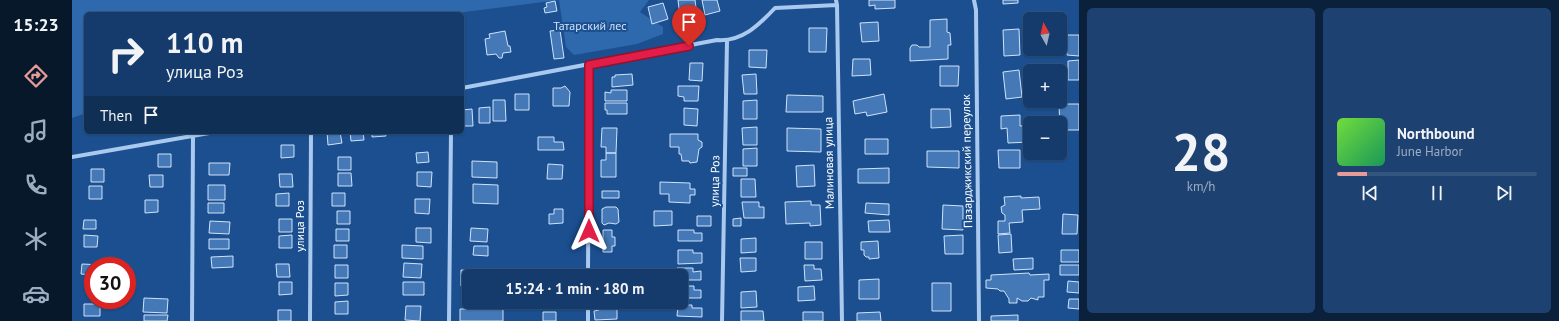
<!DOCTYPE html>
<meta charset="utf-8">
<style>
body{margin:0;font-family:"PT Sans",sans-serif;background:#1d4271;color:#f1f3f6;height:100vh;display:flex;flex-direction:column;font-size:15px;white-space:nowrap}
*{box-sizing:border-box;margin:0}
p{font-size:13px;color:#9dadc1}
.icon{flex:none;width:22px;height:22px;fill:none;stroke:currentColor;stroke-width:2;stroke-linecap:round;stroke-linejoin:round}
.map{position:relative;flex:1;overflow:hidden}
.side{display:flex;flex-direction:column;gap:8px;padding:8px;background:#0b203b;width:480px}
.side>*{flex:none}
.guide{position:absolute;left:12px;top:12px;width:380px;height:122px;border-radius:6px;box-shadow:0 1px 3px #0004,0 0 0 1px #33557e;background:#143b6b;color:#f1f3f6;overflow:hidden}
.needle{width:26px;rotate:352deg}
.fabs{position:absolute;left:951px;top:12px;display:grid;gap:8px}
.fabs a{display:grid;place-items:center;width:44px;height:44px;border-radius:6px;background:#143b6b;box-shadow:0 1px 3px #0004,0 0 0 1px #33557e;font-size:20px}
.speed{position:absolute;left:12px;top:257px;display:flex;gap:8px;font-size:20px;font-weight:700;text-align:center}
.speed>*{display:grid;place-content:center;width:52px;height:52px;border-radius:50%;background:#143b6b;box-shadow:0 1px 3px #0004,0 0 0 1px #33557e;line-height:1}
.speed .limit{border:6px solid #d22;background:#fff;color:#111}
.pin{position:absolute;display:grid;place-items:center;width:34px;height:34px;color:#fff;margin:-41px -17px;border-radius:50% 50% 50% 0;rotate:-45deg;box-shadow:0 0 4px #0007}
.pin .icon{rotate:45deg}
.me{position:absolute;width:44px;margin:-22px;rotate:0deg;stroke-linejoin:round;filter:drop-shadow(0 0 3px #0008)}
.turn{display:flex;align-items:center;gap:14px;height:84px;padding:0 16px;font-size:18px}
.turn .icon{width:52px;height:52px;stroke-width:2.5}
.turn b{display:block;font-size:28px;line-height:34px}
.then{display:flex;align-items:center;height:38px;padding:0 16px;background:#0003;gap:8px;font-size:15px}
.side .card{flex:1;display:flex;flex-direction:column;justify-content:center;gap:6px;min-width:0;padding:0 14px;border-radius:6px;background:#1d4271}
.side .dial{align-items:center;gap:0}
.dial b{font-size:52px;line-height:1}
.song{display:flex;align-items:center;gap:12px}
.cover{width:48px;height:48px;border-radius:6px;background:linear-gradient(135deg,hsl(100 70% 55%),hsl(150 70% 35%))}
.played{height:4px;border-radius:2px;background:linear-gradient(90deg,#e69b98 15%,#33557e 15%)}
.keys{display:flex;justify-content:space-around;direction:ltr}
.side .tiles{flex:1;display:grid;gap:8px;grid-template-columns:repeat(2,1fr)}
.trip{position:absolute;left:390px;top:269px;width:226px;height:40px;border-radius:6px;background:#143b6b;box-shadow:0 1px 3px #0004,0 0 0 1px #33557e;font-weight:800;line-height:40px;text-align:center}
main{display:flex;flex:1;min-height:0}
.tab-bar{display:flex;flex-direction:column;width:72px;justify-content:space-around;align-items:center;background:#08182b;color:#9dadc1}
.tab-bar .icon{width:28px;height:28px}
.tab-bar .current{color:#e69b98}
.tab-bar b{font-size:18px;color:#f1f3f6}
.map>svg:first-child{display:block}
.green{fill:#2e69ad}
.building{fill:#4478b7;stroke:#cfe3fa}
.lines{fill:none;stroke-linecap:round;stroke-linejoin:round}
.minor{stroke:#a9c9ee;stroke-width:4}
.route-casing{stroke:#92132f;stroke-width:10}
.route{stroke:#e11d48;stroke-width:7}
.labels{text-anchor:middle;stroke-width:4;stroke-linejoin:round;paint-order:stroke}
.park-label{font-size:12px;fill:#cfe3fa;stroke:#1b4f8f}
.street-label{font-size:12px;fill:#fff;stroke:#1b4f8f}
</style>
<main>
<nav class="tab-bar">
<b>15:23</b>
<svg class="icon current" aria-label="directions" viewBox="0 0 24 24"><path d="M12 3l9 9-9 9-9-9zM9 14v-3h6M13 9l2 2-2 2"/></svg>
<svg class="icon" aria-label="music" viewBox="0 0 24 24"><path d="M9 18V5l10-2v13"/><circle cx="6" cy="18" r="3"/><circle cx="16" cy="16" r="3"/></svg>
<svg class="icon" aria-label="phone" viewBox="0 0 24 24"><path d="M5 4h4l2 5-3 2q2 4 5 5l2-3 5 2v4C11 20 4 13 5 4z"/></svg>
<svg class="icon" aria-label="climate" viewBox="0 0 24 24"><path d="M12 3v18M4 7l16 10M4 17L20 7"/></svg>
<svg class="icon" aria-label="car" viewBox="0 0 24 24"><path d="M5 17H2v-5l4-1 3-4h7l3 4 3 1v5h-3M9 17h6M6 11h13"/><circle cx="7" cy="17" r="2"/><circle cx="17" cy="17" r="2"/></svg>
</nav>
<div class="map">
<svg width="1007" height="321" viewBox="0 0 1007 321">
<rect width="100%" height="100%" fill="#1b4f8f"/>
<path class="green" d="M0,0H577L568,12L591,27V34L565,44L502,55L494,47L487,0L377,14H14V113L0,118Z"/>
<path class="building" d="M606,0H623L625,15L608,18Z
M630,0H645L648,11L633,15Z
M797,0H823V8L803,9V5L797,6Z
M931,0H946V3L931,4Z
M483,1L485,11L473,13L472,8L475,7L474,3Z
M591,3L596,19L580,24L576,7Z
M875,19V32L878,33L879,45H876V59L838,61V48L840,45H845L847,47H858V20Z
M806,22L807,41L790,42L788,23Z
M737,28H755L754,52H737Z
M947,29L948,55L932,56L931,30Z
M488,30L492,58L482,59L478,31Z
M433,31L436,46H438L439,52L431,53L430,58H427L424,54L415,55L413,39L418,38L417,34Z
M995,35H1007V56L995,55Z
M677,50H695L694,68L677,67Z
M781,59H798L799,75L780,76Z
M1007,60V80H996V61Z
M618,63H631L630,81L617,80Z
M868,66H887L886,86H868Z
M947,70L950,97L934,99L931,72Z
M560,74L561,85L540,87V77H543V75Z
M684,74L685,94H672L670,75Z
M493,86L498,92L497,106H481V88H489Z
M606,86H627L626,101H612V97L606,96Z
M539,90H555V101H533V92L539,93Z
M443,94H457V110H443Z
M812,94L815,112L795,116L794,112L783,114L781,101Z
M715,95L751,96V112H714Z
M421,100H433L434,121H421Z
M685,100V119H671V101Z
M533,103H555V114H535V110H533Z
M987,104H1007V130H988Z
M418,107V123H407V108Z
M612,108L626,109L625,126L612,125Z
M400,109L401,126H390V110Z
M859,109H878L879,127L859,128Z
M948,115V126L957,125L958,142L936,143L935,128L929,129V116Z
M685,127V145H671L670,128Z
M530,128H545L544,153H534V147H529Z
M715,128L749,129V152L715,151Z
M255,132H268L270,143L256,145Z
M278,132H291L292,140L279,141Z
M300,132H313L314,136L300,137Z
M598,134H626V140L630,142V147L627,149L625,162L618,163L617,161H610L609,154H607V147H598Z
M466,137H482V142H491L492,150H466Z
M793,139H816V154H793Z
M209,145H222V157L209,158Z
M685,148V166H671V149Z
M926,150H948V168H927Z
M855,151H887V168L855,167Z
M356,152L357,162L345,163L344,153Z
M534,153H544V177H529V160H534Z
M86,154H99V167H86Z
M266,157H279V170H266Z
M400,161L425,162V178L400,177Z
M137,163H158L157,175H137Z
M476,164L491,165L490,179H475Z
M742,165L743,186L725,187L724,166Z
M661,168H675V176H661Z
M817,168V183H786V169Z
M19,169H32V182H19Z
M345,172H360L359,187L345,186Z
M266,173H279L280,186H266Z
M207,174H220L221,187H208Z
M77,175H91V187H78Z
M669,179H683L684,197H669Z
M588,182L618,183V189H623V195H618V203L597,202V194H588Z
M401,184L426,185V204L401,203Z
M136,185H153V200H136Z
M17,186H30V199H17Z
M530,191H547V198H530Z
M217,193V206H204V194Z
M260,193H273V206H260Z
M949,196V198L967,197L968,209L950,210L951,222L937,223L938,233L926,234V221H933V215L930,213L929,207L933,205L932,197Z
M343,199H358L357,214L343,213Z
M73,200H86V212L73,213Z
M739,201V205H748L749,225L738,226V223L714,224L713,202Z
M670,202H687V207H692V218H672Z
M136,203H152V213H136Z
M794,203L817,204V215L793,213Z
M871,205L891,206V230L870,229Z
M534,207H544L546,209L547,222L544,224L537,223L532,225L530,223V209Z
M482,209H491V223L477,224V214H482Z
M265,211H278V224H265Z
M582,211H600V225L582,226Z
M991,214L1006,215L1005,234H990Z
M625,216H639V226H625Z
M669,218V226H661V219Z
M207,219H220V232H207Z
M12,220H24V229H11Z
M817,220L818,232H797L796,221Z
M138,221L158,222L157,234L137,233Z
M344,228H359V243L344,242Z
M399,228L416,229L415,242L398,241Z
M264,229H277V241H264Z
M531,230H540V237H543V246H540V252H531Z
M606,230H622V233H630V241H606Z
M939,234L940,252L927,253L926,235Z
M12,235L26,236L25,247H12Z
M220,235V248H207V236Z
M891,235V254H873L872,236Z
M684,238V252L669,253V239Z
M137,239H157V249H137Z
M806,241L807,258L797,259V257H794L792,255V250H789V242Z
M733,242H750V259H733Z
M262,245H275V258H262Z
M330,245L351,246V259L330,258Z
M402,246H416V256L401,255Z
M606,250H621V253H630V263L606,264Z
M989,250H1007V262H989Z
M161,256V267L140,268L139,257Z
M668,258H684V271L669,272Z
M961,258V269L942,270L941,259Z
M332,263L350,264L349,278L331,277Z
M10,264L31,265V266H21V275L9,274Z
M204,264H217L218,277H205Z
M263,265H276V278H263Z
M732,265H742V269H749L750,280L733,281Z
M988,265H1007V275H988Z
M605,268H621V272L629,271V280H609V276H605Z
M389,270L440,271L439,276H397V286H389Z
M957,273L958,275L977,274V280H972V297H966V300L959,298L956,301H950L945,298V303H937V299L932,291H928L926,289L914,288V280H919V275Z
M13,279H21V289H13Z
M807,279V299H787V280Z
M996,281L1007,282V293L995,292Z
M207,282H220V294L207,295Z
M331,282H352V295H331Z
M263,283H276V295L263,296Z
M860,283H879V311H860Z
M609,286H622V290H629V298H609Z
M742,286L743,300L726,301V287Z
M684,291L685,307L669,308V292Z
M72,298L96,299L95,313L71,312Z
M997,299H1007V309L996,308Z
M276,301V314H263V302Z
M527,303H545V319L523,320L522,311L527,310Z
M12,304H28V316H12Z
M606,305H620V308H630V317L605,316Z
M334,306H349L348,321L333,320Z
M388,309H431V321H388Z
M206,310H219V321H206Z
M669,311H691L692,321H669Z
M471,312H484V321H471Z
M731,312H751V321H731Z
M808,312L809,321H785V313Z
M72,315H96L95,321H72Z
M946,315V321H919V316Z"/>
<g class="lines">
<path class="minor" d="M902,0L904,10L907,321
M765,5L770,321
M390,88L645,40C670,42 687,25 703,8L765,5L764,0
M0,157L143,132
M516,276L517,65
M120,321L121,136
M238,321L239,132
M377,321L379,132
M516,321V302
M650,321L655,41"/>
</g>
<g class="lines">
<g class="route-casing">
<path id="route" d="M517,231V65L617,46"/>
</g>
<use href="#route" class="route"/>
</g>
<g class="labels">
<g class="park-label">
<text x="518" y="30">Татарский лес</text>
</g>
<g class="street-label">
<text transform="translate(895 161) rotate(-91)" y="4">Пазарджикский переулок</text>
<text transform="translate(757 163) rotate(-91)" y="4">Малиновая улица</text>
<text transform="translate(643 181) rotate(-89)" y="4">улица Роз</text>
<text transform="translate(228 226) rotate(-90)" y="4">улица Роз</text>
</g>
</g>
</svg>
<div class="fabs">
<a><svg class="needle" viewBox="-14 -14 28 28"><path d="M0-13l5 13h-10z" fill="#e53935"/><path d="M0 13l5-13h-10z" fill="#9dadc1"/></svg></a>
<a>+</a>
<a>−</a>
</div>
<div class="speed"><div class="limit">30</div></div>
<div class="pin" style="left:617px;top:46px;background:#d93025"><svg class="icon" aria-label="arrive" viewBox="0 0 24 24"><path d="M6 21V4h12l-3 4 3 4H6"/></svg></div>
<svg class="me" style="left:517px;top:231px" viewBox="-20 -20 40 40"><path d="M0-17L14 15 0 8-14 15z" fill="#e11d48" stroke="#fff" stroke-width="4"/></svg>
<div class="trip">15:24 · 1 min · 180 m</div>
<div class="guide">
<div class="turn"><svg class="icon" aria-label="right" viewBox="0 0 24 24"><path d="M7 20v-9h11M14 6l5 5-5 5"/></svg><div><b>110 m</b>улица Роз</div></div>
<div class="then">Then<svg class="icon" aria-label="arrive" viewBox="0 0 24 24"><path d="M6 21V4h12l-3 4 3 4H6"/></svg></div>
</div>
</div>
<section class="side">
<div class="tiles">
<div class="card dial"><b>28</b><p>km/h</p></div>
<div class="card">
<div class="song"><i class="cover"></i><div><b>Northbound</b><p>June Harbor</p></div></div>
<div class="played"></div>
<div class="keys"><svg class="icon" aria-label="previous" viewBox="0 0 24 24"><path d="M18 5L8 12l10 7zM5 5v14"/></svg><svg class="icon" aria-label="pause" viewBox="0 0 24 24"><path d="M8 5v14M16 5v14"/></svg><svg class="icon" aria-label="next" viewBox="0 0 24 24"><path d="M6 5l10 7-10 7zM19 5v14"/></svg></div>
</div>
</div>
</section>
</main>
